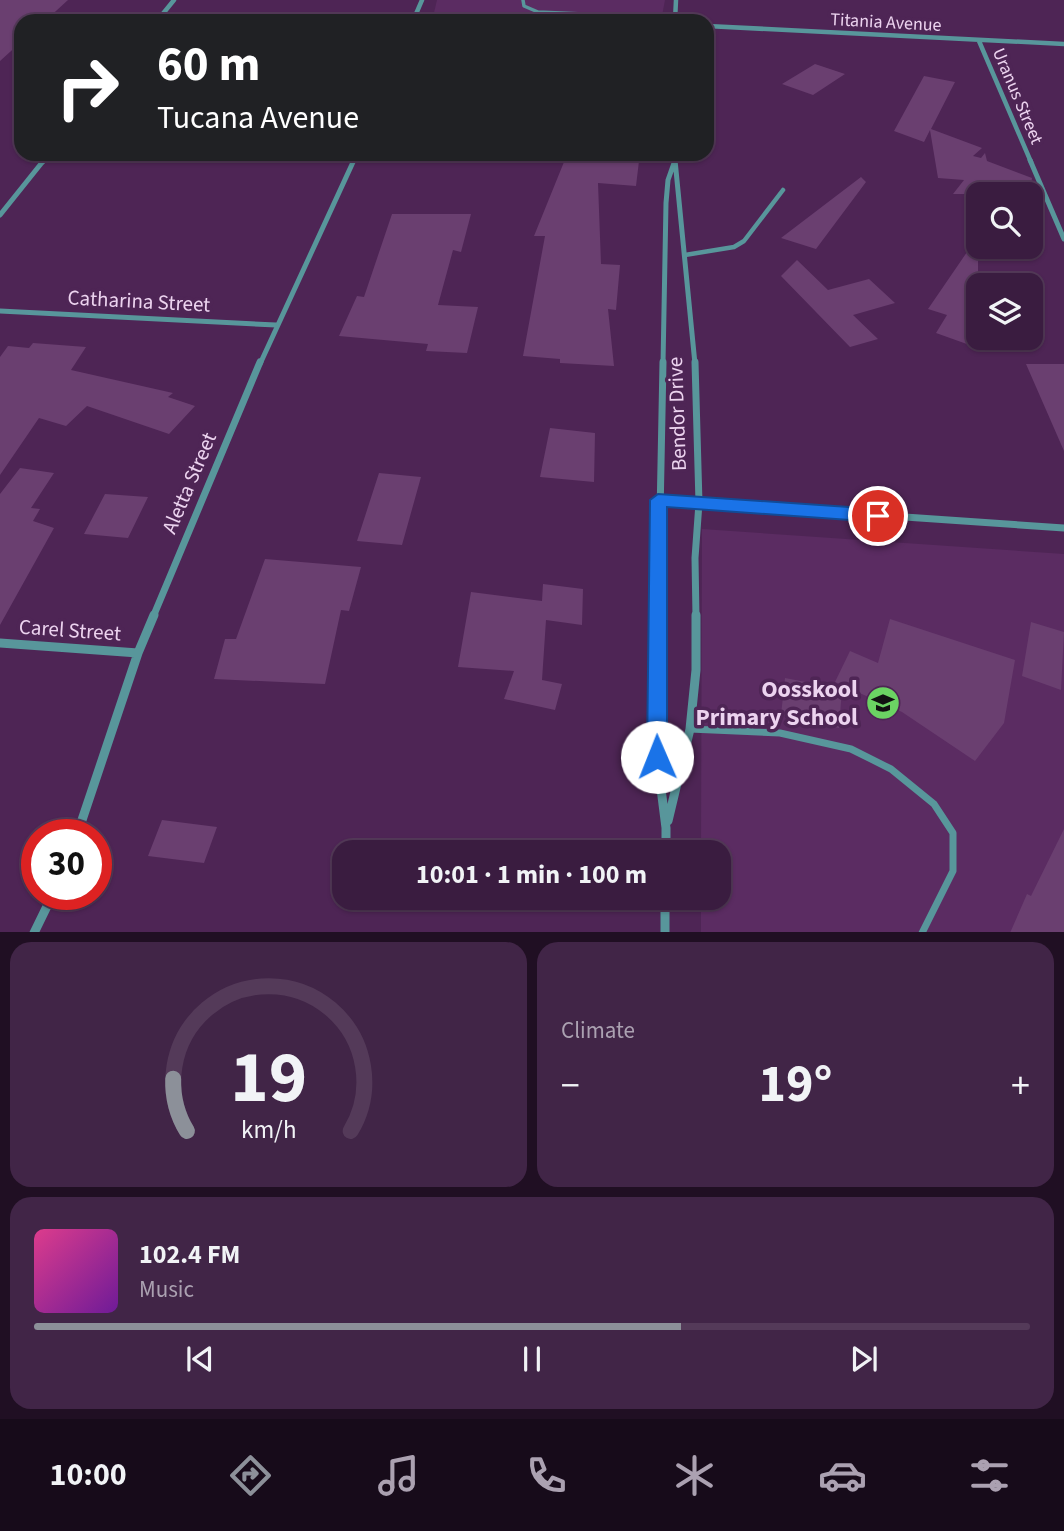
<!DOCTYPE html>
<meta charset="utf-8">
<style>
body{margin:0;font-family:"Source Sans 3",sans-serif;background:#412547;color:#f1f3f6;height:100vh;display:flex;flex-direction:column;font-size:26px;white-space:nowrap}
*{box-sizing:border-box;margin:0}
p{font-size:23px;color:#aba1b1}
.icon{flex:none;width:38px;height:38px;fill:none;stroke:currentColor;stroke-width:2;stroke-linecap:round;stroke-linejoin:round}
.map{position:relative;height:932px;overflow:hidden}
.side{display:flex;flex-direction:column;gap:10px;padding:10px;background:#200f23;flex:1}
.side>*{flex:none}
.top-card{position:absolute;left:14px;top:14px;width:700px;height:147px;border-radius:21px;box-shadow:0 2px 5px #0004,0 0 0 2px #543a59;background:#202124;color:#fff;overflow:hidden}
.fabs{position:absolute;left:966px;top:182px;display:grid;gap:14px}
.fabs a{display:grid;place-items:center;width:77px;height:77px;border-radius:14px;background:#3a1c40;box-shadow:0 2px 5px #0004,0 0 0 2px #543a59;font-size:35px}
.speed{position:absolute;left:21px;top:819px;display:flex;gap:14px;font-size:35px;font-weight:700;text-align:center}
.speed>*{display:grid;place-content:center;width:91px;height:91px;border-radius:50%;background:#3a1c40;box-shadow:0 2px 5px #0004,0 0 0 2px #543a59;line-height:1}
.speed .limit{border:10px solid #d22;background:#fff;color:#111}
.pin{position:absolute;display:grid;place-items:center;width:60px;height:60px;color:#fff;margin:-30px;border:4px solid #fff;border-radius:50%;box-shadow:0 2px 7px #0007}
.me{position:absolute;width:77px;margin:-38px;rotate:359deg;stroke-linejoin:round;filter:drop-shadow(0 0 5px #0008)}
.turn{display:flex;align-items:center;gap:24px;height:147px;padding:0 28px;font-size:32px}
.turn .icon{width:91px;height:91px;stroke-width:2.5}
.turn b{display:block;font-size:49px;line-height:60px}
.big{font-size:52px;font-weight:700;line-height:1.1}
.side .card{flex:1;display:flex;flex-direction:column;justify-content:center;gap:10px;min-width:0;padding:0 24px;border-radius:21px;background:#412547}
.side .dial{align-items:center;gap:0}
.dial svg{height:182px;overflow:visible;fill:none;stroke:#543a59;stroke-width:7;stroke-linecap:round;text-anchor:middle}
.dial text{fill:#f1f3f6;stroke:none}
.song{display:flex;align-items:center;gap:21px}
.cover{width:84px;height:84px;border-radius:10px;background:linear-gradient(135deg,hsl(330 70% 55%),hsl(280 70% 35%))}
.played{height:7px;border-radius:4px;background:linear-gradient(90deg,#8c9099 65%,#543a59 65%)}
.keys{display:flex;justify-content:space-around;direction:ltr}
.heat{display:flex;justify-content:space-between;align-items:center;font-size:38px;direction:ltr}
.side .tiles{flex:1;display:grid;gap:10px;grid-template-columns:1fr 1fr}
.card:last-child{grid-column:span 2}
.trip{position:absolute;left:332px;top:840px;width:399px;height:70px;border-radius:21px;background:#3a1c40;box-shadow:0 2px 5px #0004,0 0 0 2px #543a59;font-weight:700;line-height:70px;text-align:center}
.tabs{display:flex;height:112px;justify-content:space-around;align-items:center;background:#170b1a;color:#aba1b1}
.tabs .icon{width:49px;height:49px}
.tabs .on{color:#8c9099}
.tabs b{font-size:32px;color:#f1f3f6}
.map>svg:first-child{display:block}
.built{fill:#5b2c62}
.building{fill:#6a3f70}
.lines{fill:none;stroke-linecap:round;stroke-linejoin:round}
.service-far2{stroke:#58969b;stroke-width:3.5}
.service-far1{stroke:#58969b;stroke-width:4.5}
.service{stroke:#58969b;stroke-width:7}
.minor-far3{stroke:#58969b;stroke-width:4.5}
.minor-far2{stroke:#58969b;stroke-width:5}
.minor-far1{stroke:#58969b;stroke-width:7}
.minor{stroke:#58969b;stroke-width:9}
.route{fill:#1a73e8;stroke:#114b97;stroke-width:2}
.labels{text-anchor:middle;stroke-width:7;stroke-linejoin:round;paint-order:stroke}
.far-street-label{font-size:18px;fill:#ecd3ef;stroke:#4e2555}
.street-label{font-size:21px;fill:#ecd3ef;stroke:#4e2555}
.near-poi-label{font-size:24px;font-weight:bold;fill:#ecd3ef;stroke:#4e2555;text-anchor:end}
</style>
<div class="map">
<svg width="1064" height="933" viewBox="0 0 1064 933">
<rect width="100%" height="100%" fill="#4e2555"/>
<path class="built" d="M437,0H665L661,21H432Z
M702,529L1064,554V932L701,933V898H719V852H701Z"/>
<path class="building" d="M0,0H68L45,21H21V42L0,61Z
M815,64L845,74L813,95L782,84Z
M924,76L955,82L931,129L982,148L973,156L981,158L985,153L987,161L1032,178L1031,185L992,182L995,194H953L964,180L938,178L930,130L924,142L894,131Z
M566,157L639,161L636,186L598,183L601,264L620,265L616,310L608,309L614,366L560,363V359L523,356L545,236H534Z
M861,177L866,182L816,249L781,238Z
M392,214H471L461,252L453,250L438,305L478,307L467,353L426,351L428,344L339,336L357,296L364,297Z
M978,236V348L936,333L947,315L928,309Z
M797,260L828,290L869,279L895,303L853,315L878,339L850,347L781,276Z
M33,343L86,347L71,370L173,393L168,397L195,406L169,434L87,406L66,426L39,418L0,475V357L8,346L29,348Z
M1026,364H1064V451Z
M550,428L595,433L594,482L540,477Z
M20,468L54,473L31,508L40,509L33,521L54,528L0,625V494Z
M379,473L421,477L402,545L357,541Z
M105,494L148,497L128,538L84,534Z
M265,559L361,567L349,611L341,610L325,684L214,679L225,639H236Z
M543,584L583,589L582,625L546,620L542,680L562,684L555,710L504,699L514,671L458,667L471,592L542,601Z
M890,619L1015,660L1004,723L975,761L902,712L835,682L850,651L878,663Z
M1031,622L1064,632L1061,690L1022,676Z
M785,678L842,689L839,728L781,715Z
M162,820L217,827L204,863L148,856Z
M1064,829V933H1010L1027,894L1031,896Z"/>
<g class="lines">
<path class="service-far2" d="M523,0L524,6L538,12L675,18"/>
<path class="service-far1" d="M685,255L734,247L744,241L783,190"/>
<path class="service" d="M690,729L780,733L851,749L891,769L934,804L953,833V871L922,933"/>
<path class="minor-far3" d="M157,21L174,0
M413,21L422,0
M675,21L676,0
M707,26L1064,44
M979,41L1031,162
M674,154L675,162
M43,162L49,154
M353,162L357,154"/>
<path class="minor-far2" d="M675,160L695,364
M1030,160L1064,239
M0,215L44,160
M0,311L276,325
M260,364L354,160
M663,364L666,203L668,180L674,163"/>
<path class="minor-far1" d="M695,362L699,503L695,558L696,617
M658,500L1064,528
M153,617L260,362
M658,617L663,362"/>
<path class="minor" d="M658,615L657,757L666,828V852
M0,643L138,653
M668,821L690,729L696,670V615
M77,835L138,653L154,615
M665,898V933
M34,933L53,894"/>
</g>
<path class="route" d="M658,494L878,509L887,516L878,522L667,507V757L664,763L657,766L650,763L647,757L650,500Z"/>
<defs>
<g id="school-disc" transform="scale(1.75)"><circle r="9.5" fill="#6bd363" stroke="#4e2555"/><path d="M0-5L7-2L0 1L-7-2ZM-4 1L0 2.5L4 1V4Q0 6-4 4Z" fill="#111"/></g>
</defs>
<g fill-rule="evenodd">
<use href="#school-disc" x="883" y="703"/>
</g>
<g class="labels">
<g class="far-street-label">
<text transform="translate(886 22) rotate(3)" y="6">Titania Avenue</text>
<text transform="translate(1018 96) rotate(67)" y="6">Uranus Street</text>
</g>
<g class="street-label">
<text transform="translate(139 301) rotate(3)" y="7">Catharina Street</text>
<text transform="translate(677 414) rotate(-92)" y="7">Bendor Drive</text>
<text transform="translate(189 483) rotate(-67)" y="7">Aletta Street</text>
<text transform="translate(70 630) rotate(4)" y="7">Carel Street</text>
</g>
<g class="near-poi-label">
<text x="858" y="697">Oosskool<tspan x="858" dy="28">Primary School</tspan></text>
</g>
</g>
</svg>
<div class="fabs">
<a><svg class="icon" aria-label="search" viewBox="0 0 24 24"><circle cx="10" cy="10" r="6"/><path d="M15 15l6 6"/></svg></a>
<a><svg class="icon" aria-label="layers" viewBox="0 0 24 24"><path d="M12 4l9 5-9 5-9-5zM3 14l9 5 9-5"/></svg></a>
</div>
<div class="speed"><div class="limit">30</div></div>
<div class="pin" style="left:878px;top:516px;background:#d93025"><svg class="icon" aria-label="arrive" viewBox="0 0 24 24"><path d="M6 21V4h12l-3 4 3 4H6"/></svg></div>
<svg class="me" style="left:657px;top:757px" viewBox="-20 -20 40 40"><circle r="19" fill="#fff"/><path d="M0-13L10 11 0 6-10 11z" fill="#1a73e8"/></svg>
<div class="trip">10:01 · 1 min · 100 m</div>
<div class="top-card">
<div class="turn"><svg class="icon" aria-label="right" viewBox="0 0 24 24"><path d="M7 20v-9h11M14 6l5 5-5 5"/></svg><div><b>60 m</b>Tucana Avenue</div></div>
</div>
</div>
<section class="side">
<div class="tiles">
<div class="card dial"><svg viewBox="0 0 100 80">
<path d="M14 69A42 42 0 1 1 86 69"/>
<path d="M14 69A42 42 0 0 1 8 46" stroke="#8c9099"/>
<text x="50" y="56" font-size="32" font-weight="700">19</text>
<text x="50" y="72" font-size="11">km/h</text>
</svg></div>
<div class="card"><p>Climate</p>
<div class="heat"><a>−</a><b class="big">19°</b><a>+</a></div>
</div>
<div class="card">
<div class="song"><i class="cover"></i><div><b>102.4 FM</b><p>Music</p></div></div>
<div class="played"></div>
<div class="keys"><svg class="icon" aria-label="previous" viewBox="0 0 24 24"><path d="M18 5L8 12l10 7zM5 5v14"/></svg><svg class="icon" aria-label="pause" viewBox="0 0 24 24"><path d="M8 5v14M16 5v14"/></svg><svg class="icon" aria-label="next" viewBox="0 0 24 24"><path d="M6 5l10 7-10 7zM19 5v14"/></svg></div>
</div>
</div>
</section>
<nav class="tabs">
<b>10:00</b>
<svg class="icon on" aria-label="directions" viewBox="0 0 24 24"><path d="M12 3l9 9-9 9-9-9zM9 14v-3h6M13 9l2 2-2 2"/></svg>
<svg class="icon" aria-label="music" viewBox="0 0 24 24"><path d="M9 18V5l10-2v13"/><circle cx="6" cy="18" r="3"/><circle cx="16" cy="16" r="3"/></svg>
<svg class="icon" aria-label="phone" viewBox="0 0 24 24"><path d="M5 4h4l2 5-3 2q2 4 5 5l2-3 5 2v4C11 20 4 13 5 4z"/></svg>
<svg class="icon" aria-label="climate" viewBox="0 0 24 24"><path d="M12 3v18M4 7l16 10M4 17L20 7"/></svg>
<svg class="icon" aria-label="car" viewBox="0 0 24 24"><path d="M5 17H2v-5l4-1 3-4h7l3 4 3 1v5h-3M9 17h6M6 11h13"/><circle cx="7" cy="17" r="2"/><circle cx="17" cy="17" r="2"/></svg>
<svg class="icon" aria-label="filters" viewBox="0 0 24 24"><path d="M4 7h16M4 17h16"/><circle cx="9" cy="7" r="2"/><circle cx="15" cy="17" r="2"/></svg>
</nav>
